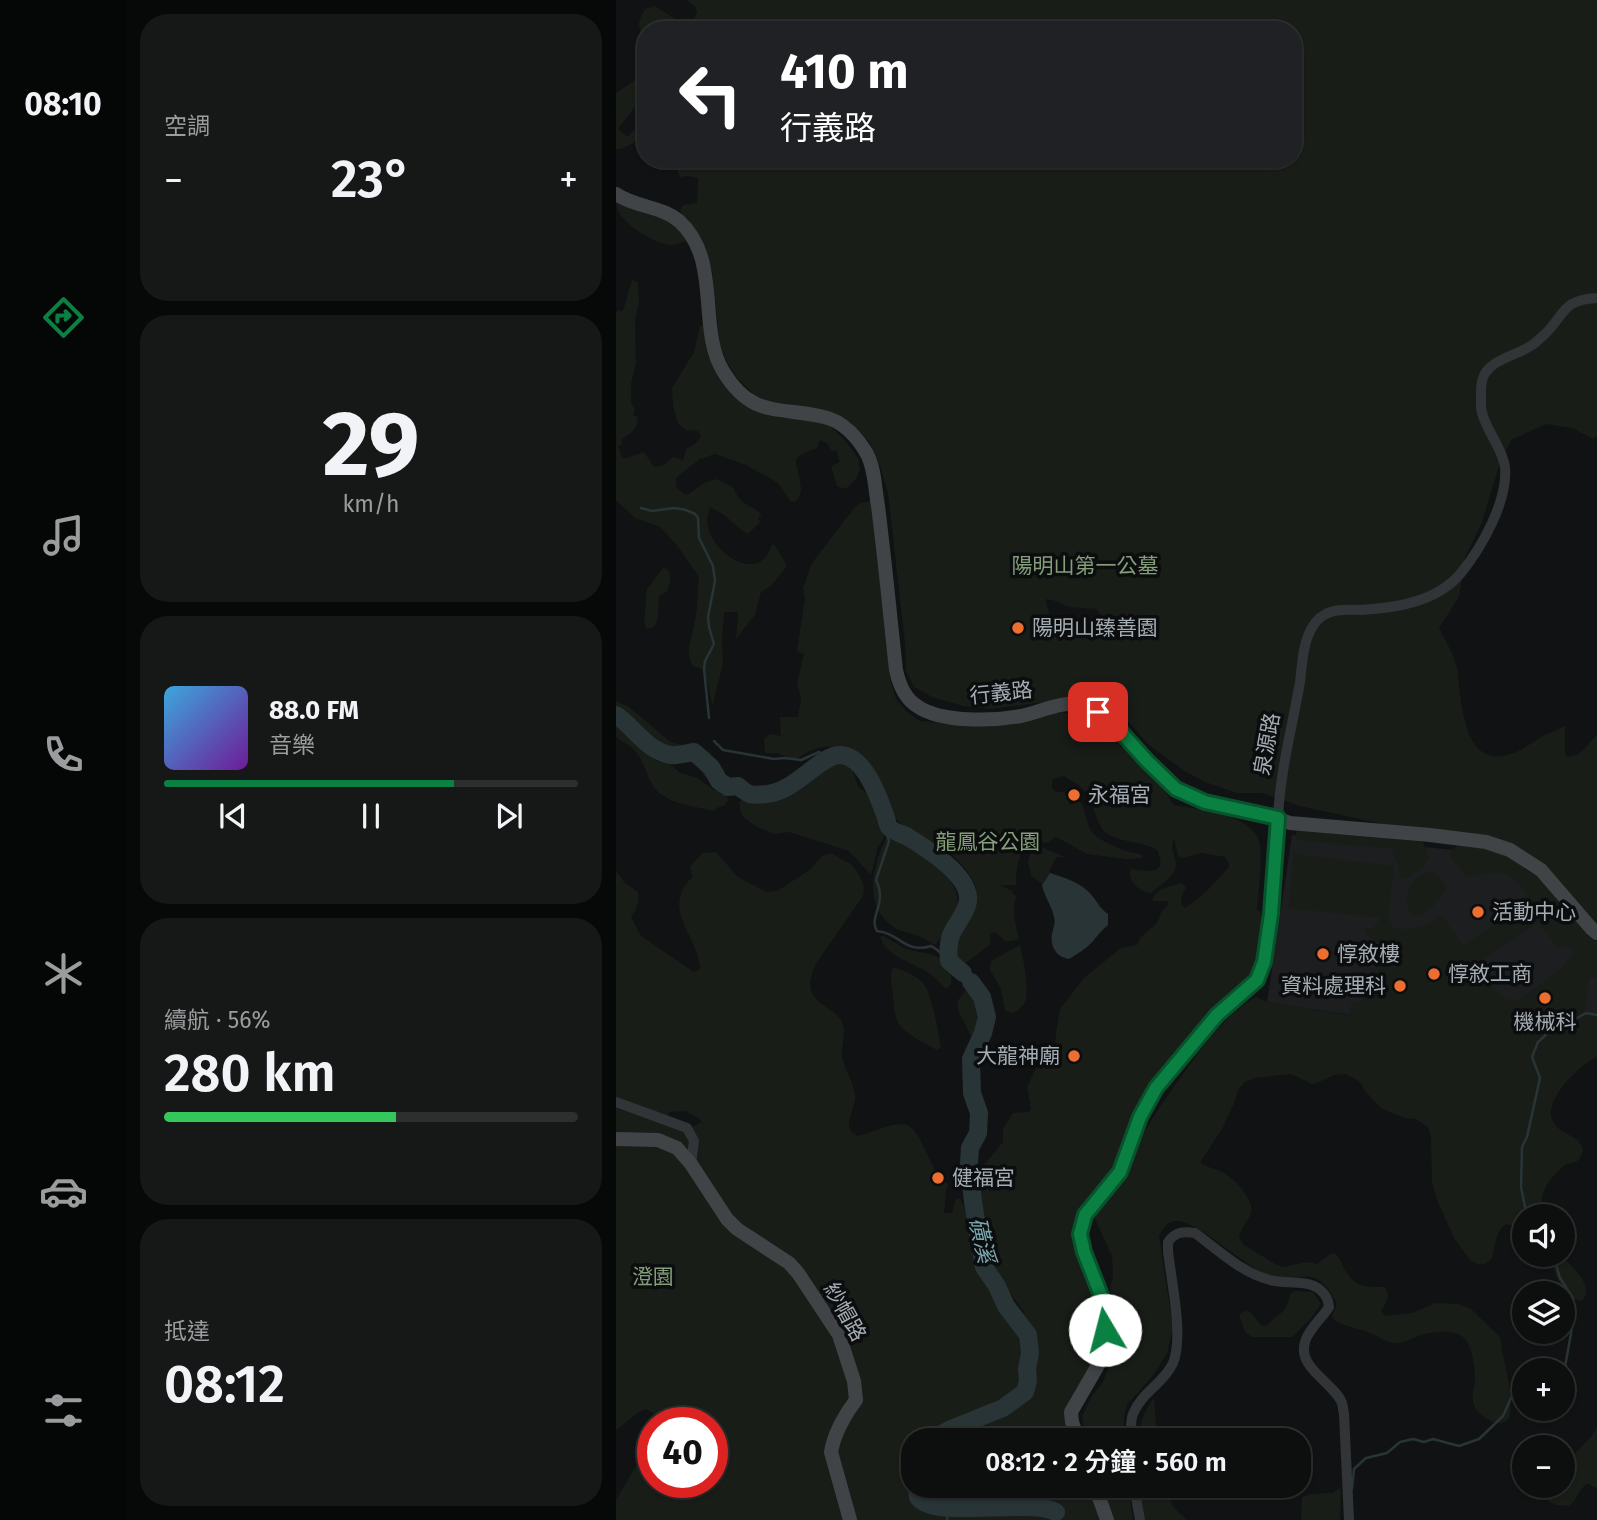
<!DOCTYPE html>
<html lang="zh-TW">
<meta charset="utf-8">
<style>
body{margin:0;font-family:"Fira Sans","Noto Sans TC",sans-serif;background:#161717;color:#f1f3f6;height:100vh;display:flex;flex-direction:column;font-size:26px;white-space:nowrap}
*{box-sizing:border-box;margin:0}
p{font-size:23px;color:#9a9c9e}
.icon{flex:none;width:38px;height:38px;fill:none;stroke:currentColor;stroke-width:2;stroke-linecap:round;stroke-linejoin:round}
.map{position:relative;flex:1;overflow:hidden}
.side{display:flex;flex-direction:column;gap:14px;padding:14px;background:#070808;width:490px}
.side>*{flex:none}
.hud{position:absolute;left:21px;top:21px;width:665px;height:147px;border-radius:28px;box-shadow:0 2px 5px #0004,0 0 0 2px #2d2e2e;background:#202124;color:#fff;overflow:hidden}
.buttons{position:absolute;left:896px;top:1204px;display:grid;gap:14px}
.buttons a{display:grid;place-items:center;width:63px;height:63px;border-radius:50%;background:#0d0e0e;box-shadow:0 2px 5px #0004,0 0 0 2px #2d2e2e;font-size:35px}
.speed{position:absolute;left:21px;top:1407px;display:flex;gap:14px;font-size:35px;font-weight:700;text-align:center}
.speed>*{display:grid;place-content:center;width:91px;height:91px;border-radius:50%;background:#0d0e0e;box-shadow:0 2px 5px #0004,0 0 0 2px #2d2e2e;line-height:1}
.speed .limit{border:10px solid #d22;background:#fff;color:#111}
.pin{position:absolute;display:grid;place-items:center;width:60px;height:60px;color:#fff;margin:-30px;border-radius:14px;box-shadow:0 4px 10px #0006}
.me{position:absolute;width:77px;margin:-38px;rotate:352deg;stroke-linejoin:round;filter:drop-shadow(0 0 5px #0008)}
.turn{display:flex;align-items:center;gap:24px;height:147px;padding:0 28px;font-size:32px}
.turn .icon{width:91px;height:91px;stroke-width:2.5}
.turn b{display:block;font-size:49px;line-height:60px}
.big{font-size:52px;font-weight:600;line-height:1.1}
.side .widget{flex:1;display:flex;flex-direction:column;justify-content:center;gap:10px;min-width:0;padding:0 24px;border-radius:28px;background:#161717}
.side .dial{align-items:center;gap:0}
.dial b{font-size:91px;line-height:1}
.song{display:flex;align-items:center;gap:21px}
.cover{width:84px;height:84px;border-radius:10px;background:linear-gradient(135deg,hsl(200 70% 55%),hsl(280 70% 35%))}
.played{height:7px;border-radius:4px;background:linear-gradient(90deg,#0b8043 70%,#2d2e2e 70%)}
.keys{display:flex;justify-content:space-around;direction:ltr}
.heat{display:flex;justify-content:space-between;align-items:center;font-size:38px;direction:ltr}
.charge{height:10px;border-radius:5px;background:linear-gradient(90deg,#34c759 56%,#2d2e2e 0)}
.trip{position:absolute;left:285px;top:1428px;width:410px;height:70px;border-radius:28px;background:#0d0e0e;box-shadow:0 2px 5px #0004,0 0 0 2px #2d2e2e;font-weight:600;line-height:70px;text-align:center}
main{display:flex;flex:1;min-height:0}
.tabs{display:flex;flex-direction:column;width:126px;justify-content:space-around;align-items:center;background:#050606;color:#9a9c9e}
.tabs .icon{width:49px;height:49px}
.tabs .selected{color:#0b8043}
.tabs b{font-size:32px;color:#f1f3f6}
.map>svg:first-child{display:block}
.built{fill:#1d1e20}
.green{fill:#191d18;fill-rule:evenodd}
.water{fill:#283436}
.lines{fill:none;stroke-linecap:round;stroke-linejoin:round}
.stream{stroke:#283436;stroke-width:2.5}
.river{stroke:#283436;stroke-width:18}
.street{stroke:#323538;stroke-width:10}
.secondary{stroke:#404447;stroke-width:14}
.route-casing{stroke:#07532c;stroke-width:18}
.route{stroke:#0b8043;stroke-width:12}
.poi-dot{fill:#ec6e30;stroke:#0c0d0e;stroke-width:2.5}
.labels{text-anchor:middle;stroke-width:7;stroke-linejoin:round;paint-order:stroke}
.park-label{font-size:21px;fill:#849e7a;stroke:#0c0d0e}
.poi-label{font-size:21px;fill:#a3adb3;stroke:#0c0d0e;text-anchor:start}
.street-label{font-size:21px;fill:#a3adb3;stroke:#0c0d0e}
.water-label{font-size:23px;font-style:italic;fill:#7aa7ae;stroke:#0c0d0e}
</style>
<main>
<nav class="tabs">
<b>08:10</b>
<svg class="icon selected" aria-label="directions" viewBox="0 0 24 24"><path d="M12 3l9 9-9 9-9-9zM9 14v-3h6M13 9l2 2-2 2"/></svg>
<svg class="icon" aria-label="music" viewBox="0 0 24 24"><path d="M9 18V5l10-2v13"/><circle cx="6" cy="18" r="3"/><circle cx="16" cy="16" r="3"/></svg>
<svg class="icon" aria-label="phone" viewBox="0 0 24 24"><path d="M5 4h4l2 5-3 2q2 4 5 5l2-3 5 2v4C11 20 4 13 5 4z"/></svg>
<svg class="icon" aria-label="climate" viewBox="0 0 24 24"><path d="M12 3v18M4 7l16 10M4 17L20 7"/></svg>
<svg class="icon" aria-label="car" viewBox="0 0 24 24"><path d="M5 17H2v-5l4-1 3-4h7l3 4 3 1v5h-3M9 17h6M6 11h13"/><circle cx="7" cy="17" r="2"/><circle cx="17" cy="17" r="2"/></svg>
<svg class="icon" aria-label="filters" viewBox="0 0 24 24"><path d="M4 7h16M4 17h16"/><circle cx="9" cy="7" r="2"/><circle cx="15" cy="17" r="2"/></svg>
</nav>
<section class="side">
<div class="widget"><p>空調</p>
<div class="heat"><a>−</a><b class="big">23°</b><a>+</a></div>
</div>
<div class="widget dial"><b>29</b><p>km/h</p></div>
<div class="widget">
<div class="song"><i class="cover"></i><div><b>88.0 FM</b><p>音樂</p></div></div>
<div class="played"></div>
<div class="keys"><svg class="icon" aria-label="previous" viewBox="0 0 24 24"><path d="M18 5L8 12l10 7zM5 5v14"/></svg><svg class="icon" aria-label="pause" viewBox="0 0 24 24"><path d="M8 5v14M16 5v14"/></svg><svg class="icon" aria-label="next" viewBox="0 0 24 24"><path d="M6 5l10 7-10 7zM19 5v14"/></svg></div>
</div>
<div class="widget"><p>續航 · 56%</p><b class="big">280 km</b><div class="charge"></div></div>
<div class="widget"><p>抵達</p><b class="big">08:12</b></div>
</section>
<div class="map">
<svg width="981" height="1520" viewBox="0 0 981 1520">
<rect width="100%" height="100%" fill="#111213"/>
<path class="built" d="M676,835L883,854L981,947V1046L735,1015L651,1002Z"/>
<path class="green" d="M70,0H981V436L977,439L956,428L930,424L895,440L883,466L866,522L849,558L843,597L823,628C829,640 838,654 841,668C845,693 845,761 885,756C903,754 914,743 929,735C936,732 943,729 949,726V751L950,756C964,759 972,743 981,735V925L892,845L771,825L684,806L646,793H621L589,782L567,770L533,745L500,708L480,698L442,700L376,709L347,706L316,697L298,687L290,671L289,644L272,493L264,466L253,442L241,429L158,404L139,395L121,378L111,362L104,345L96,270L80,235L64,211L67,205L81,203L82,178L72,176L64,177L60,168L65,159H677V30H30V41C21,27 21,23 29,9L39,6L59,19L68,23L78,19L81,12L79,6ZM430,599L440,601L452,607L480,609C488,619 493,625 495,638C466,637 433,635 430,599Z
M22,78H30V106L23,101L2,129L12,137L17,130L21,135L18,143L5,149H0V93Z
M0,197L51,216L71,240C64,244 57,246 49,244C34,241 6,223 1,208C0,205 0,200 0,197Z
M16,280L22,283L23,302L19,321L20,363L15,384V402L19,409L17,415L22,417C21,429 16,433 6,439L5,445L2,446L7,459L28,452L38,467L48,465L57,457L67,460L71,448C78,446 82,442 85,435L82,431L70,430L62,424L57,405L56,388L78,352L84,326L89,325L91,336L137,409L151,415L164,418L198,419L214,426L227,438L242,458L244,470L240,479L230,489L221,486L215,466L224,462L220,450L216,452L211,443L204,440L201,448L184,455L180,460C181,475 191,492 179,502L174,501L162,483L130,465L99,454L84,459L60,478V487L69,495C81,491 84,482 100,479L117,487C126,508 131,501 146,515L142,518L144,522L132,534C117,526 110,512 94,508C77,542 142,591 155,546L158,544L171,566L155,586L145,592L139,615L120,639L122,612H108L106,641L107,664L97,703L96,704L90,677L87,669L77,666C68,652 76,636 79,621C82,608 81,593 83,579L81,574L60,544L44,527L19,518L0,500V314L2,310L7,311Z
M255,501L274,679L280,699L290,711L304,721L358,726L446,712L486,726L500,742L521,760L549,790L557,805C581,809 630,813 642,838C648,853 642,893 641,910L644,911L649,918L643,963L635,979L556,1062L504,1161L464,1211L459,1221V1233L478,1294L481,1324L478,1364L458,1398L459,1440H298V1486H473L483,1520H0V1500L37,1437V1482H96V1423H43L44,1419L41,1415L30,1409C18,1413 11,1423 0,1430V871L8,882L22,892C24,902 20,909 15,917L25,936L78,972L84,969C82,934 44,910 76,877L74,867L86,853L100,852L122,877L151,892L161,891L195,869L206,856L215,853L236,865L244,876L248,887L247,896L201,962C177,1008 225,1002 228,1029C229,1038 225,1048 226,1057C229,1069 236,1080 239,1093C242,1108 222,1128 242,1136C256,1133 271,1124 286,1124C307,1124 311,1172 332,1184L330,1190L328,1213H336L340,1198L344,1199L357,1225L362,1257L370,1273L390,1303L402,1314L409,1313L373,1264L365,1233L364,1188L356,1172L364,1170L387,1142V1129L397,1113L413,1112L415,1109L411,1087L419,1070L439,1051L440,1033L444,1009L469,977L505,948L521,945L524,938L541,923L546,911L552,905V901H538L536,899C541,888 555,886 566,883L570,888C567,894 561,902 569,908C586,897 599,883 613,867V863L609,857L585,853L567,858L562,856L559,841L557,840C555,849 558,854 560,862C562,875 544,885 535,893C524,893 510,880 515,869C531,872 553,875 541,850C525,840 505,844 489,832C481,826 476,798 466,788C462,784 453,780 448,776L437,779C434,789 437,793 448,792L454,805L464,801C469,810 470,818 473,827C476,837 500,848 510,851C515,853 521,853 526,855L527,858L511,859L471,854L440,837L431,843L413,841C402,854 400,869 400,885H383L395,890L400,897C395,911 400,925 403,939C385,945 391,939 378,932L374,934L375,944L348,964L343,963C340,958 337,954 336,948C333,927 367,904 359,885C354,872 336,851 323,846C309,839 303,839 291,829C287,825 282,822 279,818C267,802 265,779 251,765C247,761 239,757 233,754C212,741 198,747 179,760L161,753H149L148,739L154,734L165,736L164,717H182L185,698L181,683L188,654L181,651L189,598L187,588L196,563L239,507L245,503ZM69,1111L83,1118L86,1122L76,1127L50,1123L53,1112Z
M47,568L51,569L54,574V581L52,590L43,596L42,618L38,627L31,629L28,622L31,589Z
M0,701L13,707L53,741L62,744L81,746L95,753L93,757L104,765L106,771C101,778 96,778 89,777C85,772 82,767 78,762C73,758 39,751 31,750L40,761L51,762L65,773L81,778L98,790L106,791L111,797L112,801L108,806L102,807L98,811C82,807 60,805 46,795C34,788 31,770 24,758C19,748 9,743 0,737V721L13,728L8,719L0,711Z
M215,760L224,762L236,770L242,786L258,800L260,806V815L269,832L268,838L262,847L255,875L233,851L173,832L159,834L141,827L128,818L124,811V802L128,795L136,794L162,797Z
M680,828L807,842L813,858C807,868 797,878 784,878L783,866L775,848L685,841L680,837Z
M276,834C300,848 341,872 342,903C343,913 336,919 331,927C327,934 325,939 319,945C312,941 306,937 299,935C294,933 288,932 283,930C245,910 256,867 271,836Z
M842,845L888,851L928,881L981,936V978H973L968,1014L981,1016V1056C963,1066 919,1106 941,1127C951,1137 961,1134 967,1149C965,1160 962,1163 950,1164C935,1177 917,1196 931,1216H908V1228L890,1224C879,1232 879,1246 876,1259L868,1264H861L854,1260L838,1238L821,1200L816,1182L815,1136L812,1127L800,1119L788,1118L765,1108L749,1091L744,1082L730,1074L718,1075L701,1083L696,1084L675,1074L638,1078L629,1082L622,1090L619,1101L606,1129L585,1161L586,1164C591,1167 597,1168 602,1170C615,1175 639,1198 635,1213C632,1222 624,1228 623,1238L628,1245L661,1265L667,1267L691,1262L701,1264L714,1254L719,1253C724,1258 725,1263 728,1268C738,1287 748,1287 768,1287C776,1294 770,1304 765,1311L769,1316L797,1313L819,1303L842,1304L855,1309L884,1337C886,1343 885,1349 887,1355C891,1376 898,1397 893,1419C885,1424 881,1425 873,1420C867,1416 860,1412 858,1405C854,1396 859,1387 859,1378C859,1367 856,1345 847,1337C837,1329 816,1332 804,1335C796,1338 788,1344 779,1343C769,1342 762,1336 754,1333C742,1328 729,1327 718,1320L716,1316L721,1304C697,1256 682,1289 649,1274C625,1263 584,1223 562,1221C552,1220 547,1228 543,1236L557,1328L551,1353L538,1374L511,1405L508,1417V1440H470L466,1416L476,1396L487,1382L499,1349L494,1288L497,1277L496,1256L479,1219L482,1209C509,1162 537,1115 569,1071C588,1045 611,1013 640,997L651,1002L734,1015L736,1002L743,1003L755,990L768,955C767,937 751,942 748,928L757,929L765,918L672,908L678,854L778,866L772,919L778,928C796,931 812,927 825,914L847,945C865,933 903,914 910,893C906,888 900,879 894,876C882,869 864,874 853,877L848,874L834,856L835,851ZM922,922L940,945L945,948L954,946L958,951C953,966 918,989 904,999C883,1007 871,978 861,964Z
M425,847L450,857H441L433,870L434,873L426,884L415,875L412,862L415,851Z
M818,872L823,876L831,887C789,958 772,874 818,872Z
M267,936C275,939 282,946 291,949C309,955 329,951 335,975C336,982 336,984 330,989C323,983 320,978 313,973C297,963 270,956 264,937Z
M404,945C407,956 414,992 409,1002C406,1008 401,1011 396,1013L389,1011L385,989L374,970L375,961Z
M277,967C287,970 300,975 307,983C316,993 322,1032 325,1047L321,1050C310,1044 289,1034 283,1024C278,1016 278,1004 277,996C276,986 273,976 277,967Z
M353,990C373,1000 368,1025 357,1040L343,1012L341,1002L348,992Z
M947,1228L953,1236L947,1257C956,1268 981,1287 965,1301C942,1296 941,1274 933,1255H947Z
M678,1291L697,1292L705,1304L696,1317L676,1337H636L629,1332L623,1315C634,1304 638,1318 646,1326L652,1325C664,1310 670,1316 674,1294Z
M538,1398L541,1440H523C523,1423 528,1412 538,1398Z
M981,1427V1488L971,1484C963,1489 961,1499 954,1506L940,1505L933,1502L931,1495L936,1486H947L948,1465L974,1438Z
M485,1486H512L517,1520H497Z
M524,1486H551C553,1503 558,1509 571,1520H528Z
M725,1487L724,1520H685L686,1497L695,1494L716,1493Z"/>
<path class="water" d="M434,873C450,878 467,883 478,898C483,905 484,908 492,914V925C483,932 479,940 472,946C468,950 458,956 453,959C440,957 434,946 436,934C437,928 440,923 438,917C436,906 428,896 426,885Z"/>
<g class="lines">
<path class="stream" d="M25,508L36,511L58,508L70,510L79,514L82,518L83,538L97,566L99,581L92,617L93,627L98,644L89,661L88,669L93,718
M98,741L107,750L158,759L169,758L185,760L203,752L211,757
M273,827L271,835L273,841L260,880C272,904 252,917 261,931C284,933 288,954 315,946C322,949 327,956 333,961
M943,1028L970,1013L981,1015
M916,1216L909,1207L905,1187L906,1147L911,1137L924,1078L916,1057L922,1042L932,1033
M937,1255L944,1278L957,1298L956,1328L947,1378
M736,1489L738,1469L750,1458L771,1453L784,1442L797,1439L808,1442L817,1439L843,1446L863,1439L887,1416L899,1389L908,1375
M331,1520L332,1512"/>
<path class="river" d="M0,715C19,728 31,751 55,755C62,756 71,753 78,752L95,767L103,781L112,787L122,786C135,797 135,795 151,794C179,792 206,753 225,755C248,757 261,793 268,812C270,816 271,824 273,827C277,832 287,834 292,837C311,849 349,872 352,896C354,909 340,923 335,935C332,944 332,952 333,961L347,973
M315,1440L335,1429L387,1408L409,1392L412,1381L411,1369L414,1353L412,1335L390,1306L381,1286L368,1267L357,1202L353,1164L354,1148L362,1133L363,1113L356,1093L355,1059L367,1033L371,1017L366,997L355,982
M301,1486C301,1489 301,1493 302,1497C316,1520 411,1498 440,1512"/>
<path class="street" d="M662,818C664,772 676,728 684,682C686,667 686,650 692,636C695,628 701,619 708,615C719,608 732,610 744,610C780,608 821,602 845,573C866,547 892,501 889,467C886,446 868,429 865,408C865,403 865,397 865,392C865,385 866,377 870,372C880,358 902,355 916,345C920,343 924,338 928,335C950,314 945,300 981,298
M0,1102L71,1128L78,1141L75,1164
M516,1440C515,1432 514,1422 517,1414C525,1393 548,1383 557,1363C568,1337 555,1280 552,1251V1242C559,1232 567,1231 579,1233C602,1250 626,1273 654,1280C668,1284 685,1280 698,1286C708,1291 712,1297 713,1307C706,1318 695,1327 690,1339C678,1367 718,1382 726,1403C727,1406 727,1410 728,1414L733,1520
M518,1486L524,1520"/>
<path class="secondary" d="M0,194C19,207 45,206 63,221C106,259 81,328 107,371C136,419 163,406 208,417C227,421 242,438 251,454C259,469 259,490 262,506C269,561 274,616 280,670C283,684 288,698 301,706C325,723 377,721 405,716C424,712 448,700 468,705C489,711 502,730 516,746C528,759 540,772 554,784C582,809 639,809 674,823L814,835L870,842L894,850L925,870L975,928L981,933
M0,1139L42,1140L61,1148L75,1164L111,1219L121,1229L173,1263L182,1273L223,1335L238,1381L240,1400C229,1414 218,1434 215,1452L234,1520
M462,1440L456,1422L455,1412L481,1367L485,1357L489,1330L488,1303L468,1252L464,1234L469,1215L504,1172L524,1117L540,1089L601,1015L641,980L648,963L655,914L662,818
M479,1486L491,1520"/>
</g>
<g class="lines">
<g class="route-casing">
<path id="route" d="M482,712L496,722L531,761L560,789L589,802L662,818L655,914L648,962L641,980L601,1015L540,1088L524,1117L504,1172L469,1215L464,1234L468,1252L488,1303L489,1330"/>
</g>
<use href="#route" class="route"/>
</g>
<g class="poi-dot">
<circle cx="402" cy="628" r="7"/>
<circle cx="458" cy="795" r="7"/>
<circle cx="862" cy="912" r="7"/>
<circle cx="707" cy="954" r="7"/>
<circle cx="818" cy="974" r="7"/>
<circle cx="784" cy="986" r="7"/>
<circle cx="929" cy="998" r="7"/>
<circle cx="458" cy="1056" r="7"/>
<circle cx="322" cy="1178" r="7"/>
</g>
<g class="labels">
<g class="park-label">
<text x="469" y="573">陽明山第一公墓</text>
<text x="372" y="849">龍鳳谷公園</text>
<text x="37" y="1284">澄園</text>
</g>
<g class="poi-label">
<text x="416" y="635">陽明山臻善園</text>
<text x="472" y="802">永福宮</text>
<text x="876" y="919">活動中心</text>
<text x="721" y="961">惇敘樓</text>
<text x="832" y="981">惇敘工商</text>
<text x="770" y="993" text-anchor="end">資料處理科</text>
<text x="929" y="1029" text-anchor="middle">機械科</text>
<text x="444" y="1063" text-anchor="end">大龍神廟</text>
<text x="336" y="1185">健福宮</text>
</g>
<g class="street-label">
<text transform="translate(385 693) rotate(-6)" y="7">行義路</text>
<text transform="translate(651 744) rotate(-80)" y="7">泉源路</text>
<text transform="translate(229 1312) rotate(61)" y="7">紗帽路</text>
</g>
<g class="water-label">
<text transform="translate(366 1240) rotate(77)" y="8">磺溪</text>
</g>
</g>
</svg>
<div class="buttons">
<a><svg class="icon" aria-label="sound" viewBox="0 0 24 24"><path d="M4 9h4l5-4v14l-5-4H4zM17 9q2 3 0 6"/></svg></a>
<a><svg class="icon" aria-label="layers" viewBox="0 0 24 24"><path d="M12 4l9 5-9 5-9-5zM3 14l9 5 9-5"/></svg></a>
<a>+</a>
<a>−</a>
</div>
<div class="speed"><div class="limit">40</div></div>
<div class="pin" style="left:482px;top:712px;background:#d93025"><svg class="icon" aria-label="arrive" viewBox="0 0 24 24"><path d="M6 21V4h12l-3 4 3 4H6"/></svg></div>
<svg class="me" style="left:489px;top:1330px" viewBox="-20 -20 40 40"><circle r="19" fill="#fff"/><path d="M0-13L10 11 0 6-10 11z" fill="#0b8043"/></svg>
<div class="trip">08:12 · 2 分鐘 · 560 m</div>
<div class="hud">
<div class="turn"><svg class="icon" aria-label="left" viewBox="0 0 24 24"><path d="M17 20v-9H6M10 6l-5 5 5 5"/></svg><div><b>410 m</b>行義路</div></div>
</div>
</div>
</main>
